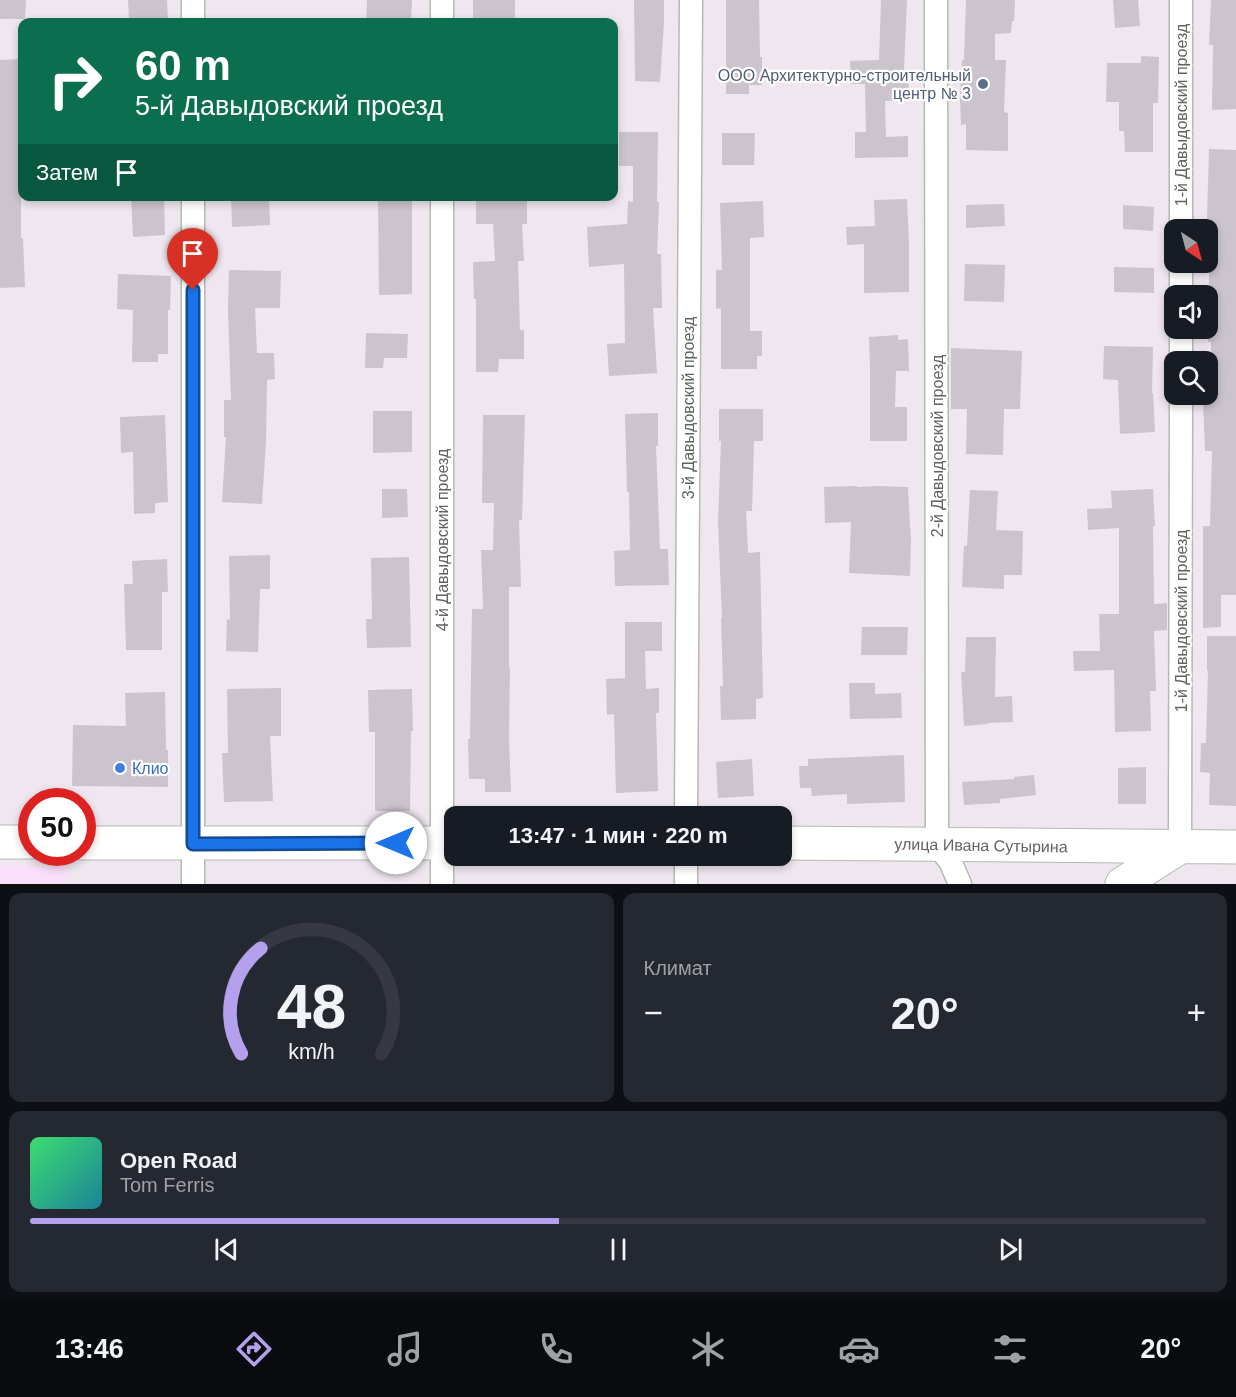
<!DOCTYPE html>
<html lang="ru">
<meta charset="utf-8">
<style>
body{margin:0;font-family:Arial,sans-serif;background:#242831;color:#f1f3f6;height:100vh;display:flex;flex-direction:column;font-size:22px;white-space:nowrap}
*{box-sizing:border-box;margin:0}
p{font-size:20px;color:#9ea1a6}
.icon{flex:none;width:33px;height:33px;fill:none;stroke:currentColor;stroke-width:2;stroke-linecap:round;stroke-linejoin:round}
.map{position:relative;height:884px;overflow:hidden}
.details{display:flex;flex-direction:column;gap:9px;padding:9px;background:#0d0f14;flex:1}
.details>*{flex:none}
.hud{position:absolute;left:18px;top:18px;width:600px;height:183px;border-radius:12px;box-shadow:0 3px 9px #0003;background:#0b6e4f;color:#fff;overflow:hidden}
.needle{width:39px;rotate:144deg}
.buttons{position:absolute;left:1164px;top:219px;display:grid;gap:12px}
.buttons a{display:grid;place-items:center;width:54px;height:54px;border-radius:12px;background:#171b24;box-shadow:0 3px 9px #0003;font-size:30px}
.speed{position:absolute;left:18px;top:788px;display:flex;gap:12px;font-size:30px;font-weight:700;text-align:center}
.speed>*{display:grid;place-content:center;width:78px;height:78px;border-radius:50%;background:#171b24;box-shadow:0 3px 9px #0003;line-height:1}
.speed .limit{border:9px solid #d22;background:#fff;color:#111}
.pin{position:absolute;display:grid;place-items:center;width:51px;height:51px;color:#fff;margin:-62px -26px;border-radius:50% 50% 50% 0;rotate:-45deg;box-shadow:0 0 6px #0007}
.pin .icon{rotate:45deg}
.me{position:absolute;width:66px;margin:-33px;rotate:270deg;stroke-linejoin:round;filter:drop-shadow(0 0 4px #0008)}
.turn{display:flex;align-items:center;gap:21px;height:126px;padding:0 18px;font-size:27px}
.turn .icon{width:78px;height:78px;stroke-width:2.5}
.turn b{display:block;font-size:42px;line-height:51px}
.then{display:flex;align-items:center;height:57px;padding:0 18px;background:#0003;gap:12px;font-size:22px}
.big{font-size:45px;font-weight:700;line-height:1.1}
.details .tile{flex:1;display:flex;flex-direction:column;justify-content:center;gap:9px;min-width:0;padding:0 21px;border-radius:12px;background:#242831}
.details .dial{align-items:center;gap:0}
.dial svg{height:156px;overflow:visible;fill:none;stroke:#363941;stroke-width:7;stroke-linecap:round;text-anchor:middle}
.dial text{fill:#f1f3f6;stroke:none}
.song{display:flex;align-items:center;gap:18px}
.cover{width:72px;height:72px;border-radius:9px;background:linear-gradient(135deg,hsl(140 70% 55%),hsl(190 70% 35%))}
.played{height:6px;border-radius:3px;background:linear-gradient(90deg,#b4a0ec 45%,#363941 45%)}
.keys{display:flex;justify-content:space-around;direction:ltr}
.heat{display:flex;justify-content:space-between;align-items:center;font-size:33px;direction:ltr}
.details .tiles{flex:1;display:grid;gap:9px;grid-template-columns:1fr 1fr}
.tile:last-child{grid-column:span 2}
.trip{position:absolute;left:444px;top:806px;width:348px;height:60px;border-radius:12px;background:#171b24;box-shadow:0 3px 9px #0003;font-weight:700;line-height:60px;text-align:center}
.menu{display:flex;height:96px;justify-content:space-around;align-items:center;background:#090b0e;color:#9ea1a6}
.menu .icon{width:42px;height:42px}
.menu .active{color:#b4a0ec}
.menu b{font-size:27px;color:#f1f3f6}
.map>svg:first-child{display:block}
.commercial{fill:#fbdefc}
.building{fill:#ccc4cd}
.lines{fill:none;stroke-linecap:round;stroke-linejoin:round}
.street-casing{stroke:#b4bab3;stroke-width:25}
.secondary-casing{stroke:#b4bab2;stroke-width:35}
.street{stroke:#fff;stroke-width:22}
.secondary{stroke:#fff;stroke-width:33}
.route-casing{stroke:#114b97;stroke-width:15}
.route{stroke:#1a73e8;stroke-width:10}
.service-dot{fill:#5c6f8a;stroke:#fff;stroke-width:2}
.shop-dot{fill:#3f7fe0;stroke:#fff;stroke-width:2}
.labels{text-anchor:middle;stroke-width:4.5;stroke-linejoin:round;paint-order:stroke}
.service-label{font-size:16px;fill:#4e5e75;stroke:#fff;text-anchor:end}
.street-label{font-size:16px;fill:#5f655e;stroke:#fff}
.shop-label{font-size:16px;fill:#366cbe;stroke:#fff;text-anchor:start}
</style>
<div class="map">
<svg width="1236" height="884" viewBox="0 0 1236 884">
<rect width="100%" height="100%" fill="#efe6ef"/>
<path class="commercial" d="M0,866L66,867V884H0Z"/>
<path class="building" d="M0,0H26L25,19H0Z
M128,0H167L168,18L129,19Z
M367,0H412L411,22H366Z
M473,0H515V22H473Z
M634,0H664V23L660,82L635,81Z
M726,0H759L760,57H762V85H749V94H726Z
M881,0H907L904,70H908L909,100L885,101L886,137L908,136V157L855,158V132H866L865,84H851L850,61L879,60Z
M966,0H1015L1014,21H1012L1011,33L995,34V60H1006L1004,112L1008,113V151L966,150V124L961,125L960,99L962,60H964Z
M1113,0H1138L1140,26L1115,28Z
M1211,0H1236V109L1212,110L1213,45H1209Z
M1141,56L1159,57L1158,103H1153V152H1125L1124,131H1119V102H1106L1107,63H1141Z
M19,59L21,85H19L21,174V238H23L25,287L0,288V60Z
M619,132H658L657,202H659L657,254H661L662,308H653L657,373L609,376L607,344L625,343L624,264L589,267L587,227L627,224L628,201L633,202V166H619Z
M722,133H755L754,165H722Z
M1209,149L1236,150V595H1221V627L1203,628V526H1210L1212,451H1205L1203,402L1211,401V342H1208L1210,219H1207Z
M131,196H164L165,235L133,237Z
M231,196H269L270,225L232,227Z
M378,196H412V294L379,295Z
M476,196H527V224H522L524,261H518L520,330H524V359H499L498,372H476V299H474L473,262L495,261L493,224H476Z
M907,199L909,243V292L864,293V244L847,245L846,227L875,226L874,200Z
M763,201L764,237L750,238V331H762V356H757V369H721V308L716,309V270H722L720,203Z
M1004,204L1005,226L966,228V205Z
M1123,205L1154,207L1153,231L1123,229Z
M965,264L1005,265L1004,302L964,301Z
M1114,267L1154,268V293L1114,292Z
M229,270L281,271L280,308H255L257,353H274L275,379L267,380L266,442L262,504L222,502L226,437H224V400H231L228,311Z
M118,274L171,276L170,310H168V354H158V362H132L133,310L117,309Z
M366,333L408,334L407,358H384L383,368H365Z
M898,335V340L908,339L909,371H896L895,407H907V441H870V368L869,337Z
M1104,346L1153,347L1152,393H1153L1155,432L1120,434L1118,380L1103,379Z
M951,348L1022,351L1020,409H1004L1003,455L966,454L967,409H951Z
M719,409H763V441H754L752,511H746L748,553L760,552L763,698L756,699V719L721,720L720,686H723L721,618H722L718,522L721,441H719Z
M373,411H412V452L373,453Z
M658,413V446H656L660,549H668L669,585L615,586L614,551L630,550L629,492H627L625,414Z
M165,415L168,502L155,503V513L134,514L133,452L121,453L120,417Z
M483,415H525L522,520H519L521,587H509V667H510L509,738L511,792H485V779H469L468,739H470L472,609H483L481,550H493L494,503H482Z
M857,486V487L878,486L908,487L911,541L910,576L849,573L851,522L825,523L824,487Z
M382,489H407L408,517L382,518Z
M1153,489L1155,526H1153L1154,604L1167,603V630L1154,631L1156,691H1150L1151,731L1115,732L1114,670L1074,671L1073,651H1100L1099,614H1119V528L1088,530L1087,509L1112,508L1111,491Z
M970,490L998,491L996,530L1023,531L1022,575H1004V589L962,587L964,546H967Z
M270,555V589H260L258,652L226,651L227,619L230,620L229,556Z
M409,557L411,647L367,648L366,619H372L371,558Z
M167,559L168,592H162V650H126L124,584H133L132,561Z
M625,622H662V651H645L646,689L659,688V713H656L658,791L616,793L614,714L607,715L606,679L625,678Z
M862,627H908L907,655H861Z
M1207,636H1236V806L1209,805L1210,773L1200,772L1201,743H1206L1208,671H1207Z
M966,637H996L995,697L1012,696L1013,722L988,723V724L964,726L961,672H965Z
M849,683H875V694L901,693L902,718L850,719Z
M281,688V736H270L273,801L224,802L222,753H228L227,689Z
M412,689L413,731H411L410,811H375V732H369L368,690Z
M165,692L166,750H168V787L72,786L73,725L126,726L125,693Z
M904,755L905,802L847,804V794L812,796L811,788H800L799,766H808V759Z
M752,759L754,796L718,798L716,762Z
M1146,767V804H1118V768Z
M1034,775L1036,795L1000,799V803L964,805L962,782L1014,779V777Z"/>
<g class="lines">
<g class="street-casing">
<path id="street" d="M936,0L937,845L950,861L960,884
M193,22V0
M442,22V0
M1181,230V0
M1181,296V262
M1181,362V328
M686,816L691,0
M1180,847L1181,394
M686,855V884
M193,884V196
M442,884V196"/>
</g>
<g class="secondary-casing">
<path id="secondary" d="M0,842H32
M82,843H454
M782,843L1236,847
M1122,884L1180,847"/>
</g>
<use href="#street" class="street"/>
<use href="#secondary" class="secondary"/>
</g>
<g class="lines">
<g class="route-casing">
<path id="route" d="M193,290V844L396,843"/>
</g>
<use href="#route" class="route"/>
</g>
<circle class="service-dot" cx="983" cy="84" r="6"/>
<circle class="shop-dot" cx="120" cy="768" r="6"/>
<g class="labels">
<g class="service-label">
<text x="971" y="81">ООО Архитектурно-строительный<tspan x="971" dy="18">центр № 3</tspan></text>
</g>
<g class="street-label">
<text transform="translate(1181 115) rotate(-90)" y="6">1-й Давыдовский проезд</text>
<text transform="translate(688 408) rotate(-90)" y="6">3-й Давыдовский проезд</text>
<text transform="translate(937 446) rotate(-90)" y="6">2-й Давыдовский проезд</text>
<text transform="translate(442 540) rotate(-90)" y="6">4-й Давыдовский проезд</text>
<text transform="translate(1181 621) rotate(-90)" y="6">1-й Давыдовский проезд</text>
<text transform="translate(981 845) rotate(1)" y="6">улица Ивана Сутырина</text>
</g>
<g class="shop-label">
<text x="132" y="774">Клио</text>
</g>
</g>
</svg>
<div class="buttons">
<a><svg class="needle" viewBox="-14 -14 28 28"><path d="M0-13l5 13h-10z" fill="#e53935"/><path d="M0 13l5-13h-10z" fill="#9ea1a6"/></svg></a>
<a><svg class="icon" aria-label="sound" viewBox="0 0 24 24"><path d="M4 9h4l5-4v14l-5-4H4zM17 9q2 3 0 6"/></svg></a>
<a><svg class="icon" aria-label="search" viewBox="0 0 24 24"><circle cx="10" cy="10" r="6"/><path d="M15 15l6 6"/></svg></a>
</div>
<div class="speed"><div class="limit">50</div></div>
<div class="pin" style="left:193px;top:290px;background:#d93025"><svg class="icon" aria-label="arrive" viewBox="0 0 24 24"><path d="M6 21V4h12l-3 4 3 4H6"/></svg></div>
<svg class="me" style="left:396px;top:843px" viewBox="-20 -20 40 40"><circle r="19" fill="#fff"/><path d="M0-13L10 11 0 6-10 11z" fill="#1a73e8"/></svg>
<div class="trip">13:47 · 1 мин · 220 m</div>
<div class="hud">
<div class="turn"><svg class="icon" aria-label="right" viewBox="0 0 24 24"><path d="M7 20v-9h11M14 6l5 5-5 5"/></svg><div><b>60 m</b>5-й Давыдовский проезд</div></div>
<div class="then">Затем<svg class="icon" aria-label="arrive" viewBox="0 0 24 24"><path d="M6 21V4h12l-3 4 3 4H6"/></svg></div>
</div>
</div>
<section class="details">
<div class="tiles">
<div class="tile dial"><svg viewBox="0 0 100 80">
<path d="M14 69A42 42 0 1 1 86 69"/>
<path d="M14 69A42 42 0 0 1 24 15" stroke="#b4a0ec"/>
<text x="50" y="56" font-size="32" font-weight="700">48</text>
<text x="50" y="72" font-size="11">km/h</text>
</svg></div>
<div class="tile"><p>Климат</p>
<div class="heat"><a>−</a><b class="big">20°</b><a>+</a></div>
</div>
<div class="tile">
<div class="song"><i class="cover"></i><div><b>Open Road</b><p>Tom Ferris</p></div></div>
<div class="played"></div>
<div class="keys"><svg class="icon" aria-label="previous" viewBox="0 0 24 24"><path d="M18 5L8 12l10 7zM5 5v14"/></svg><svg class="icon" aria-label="pause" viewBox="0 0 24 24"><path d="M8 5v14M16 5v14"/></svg><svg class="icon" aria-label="next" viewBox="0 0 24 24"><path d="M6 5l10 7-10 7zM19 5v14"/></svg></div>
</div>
</div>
</section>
<nav class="menu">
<b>13:46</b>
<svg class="icon active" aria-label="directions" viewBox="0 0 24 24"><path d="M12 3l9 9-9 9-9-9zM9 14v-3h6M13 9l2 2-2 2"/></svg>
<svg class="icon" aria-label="music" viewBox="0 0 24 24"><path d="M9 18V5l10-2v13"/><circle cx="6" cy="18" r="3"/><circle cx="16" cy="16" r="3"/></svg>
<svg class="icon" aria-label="phone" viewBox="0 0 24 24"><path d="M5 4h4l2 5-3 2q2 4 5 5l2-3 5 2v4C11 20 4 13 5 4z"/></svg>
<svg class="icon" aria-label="climate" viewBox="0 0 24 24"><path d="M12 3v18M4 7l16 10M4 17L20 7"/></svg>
<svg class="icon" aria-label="car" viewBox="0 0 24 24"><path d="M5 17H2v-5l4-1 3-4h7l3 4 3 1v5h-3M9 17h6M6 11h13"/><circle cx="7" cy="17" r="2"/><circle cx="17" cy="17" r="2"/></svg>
<svg class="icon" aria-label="filters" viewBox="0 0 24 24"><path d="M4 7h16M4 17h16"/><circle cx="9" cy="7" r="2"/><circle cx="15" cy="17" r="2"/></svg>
<b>20°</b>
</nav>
